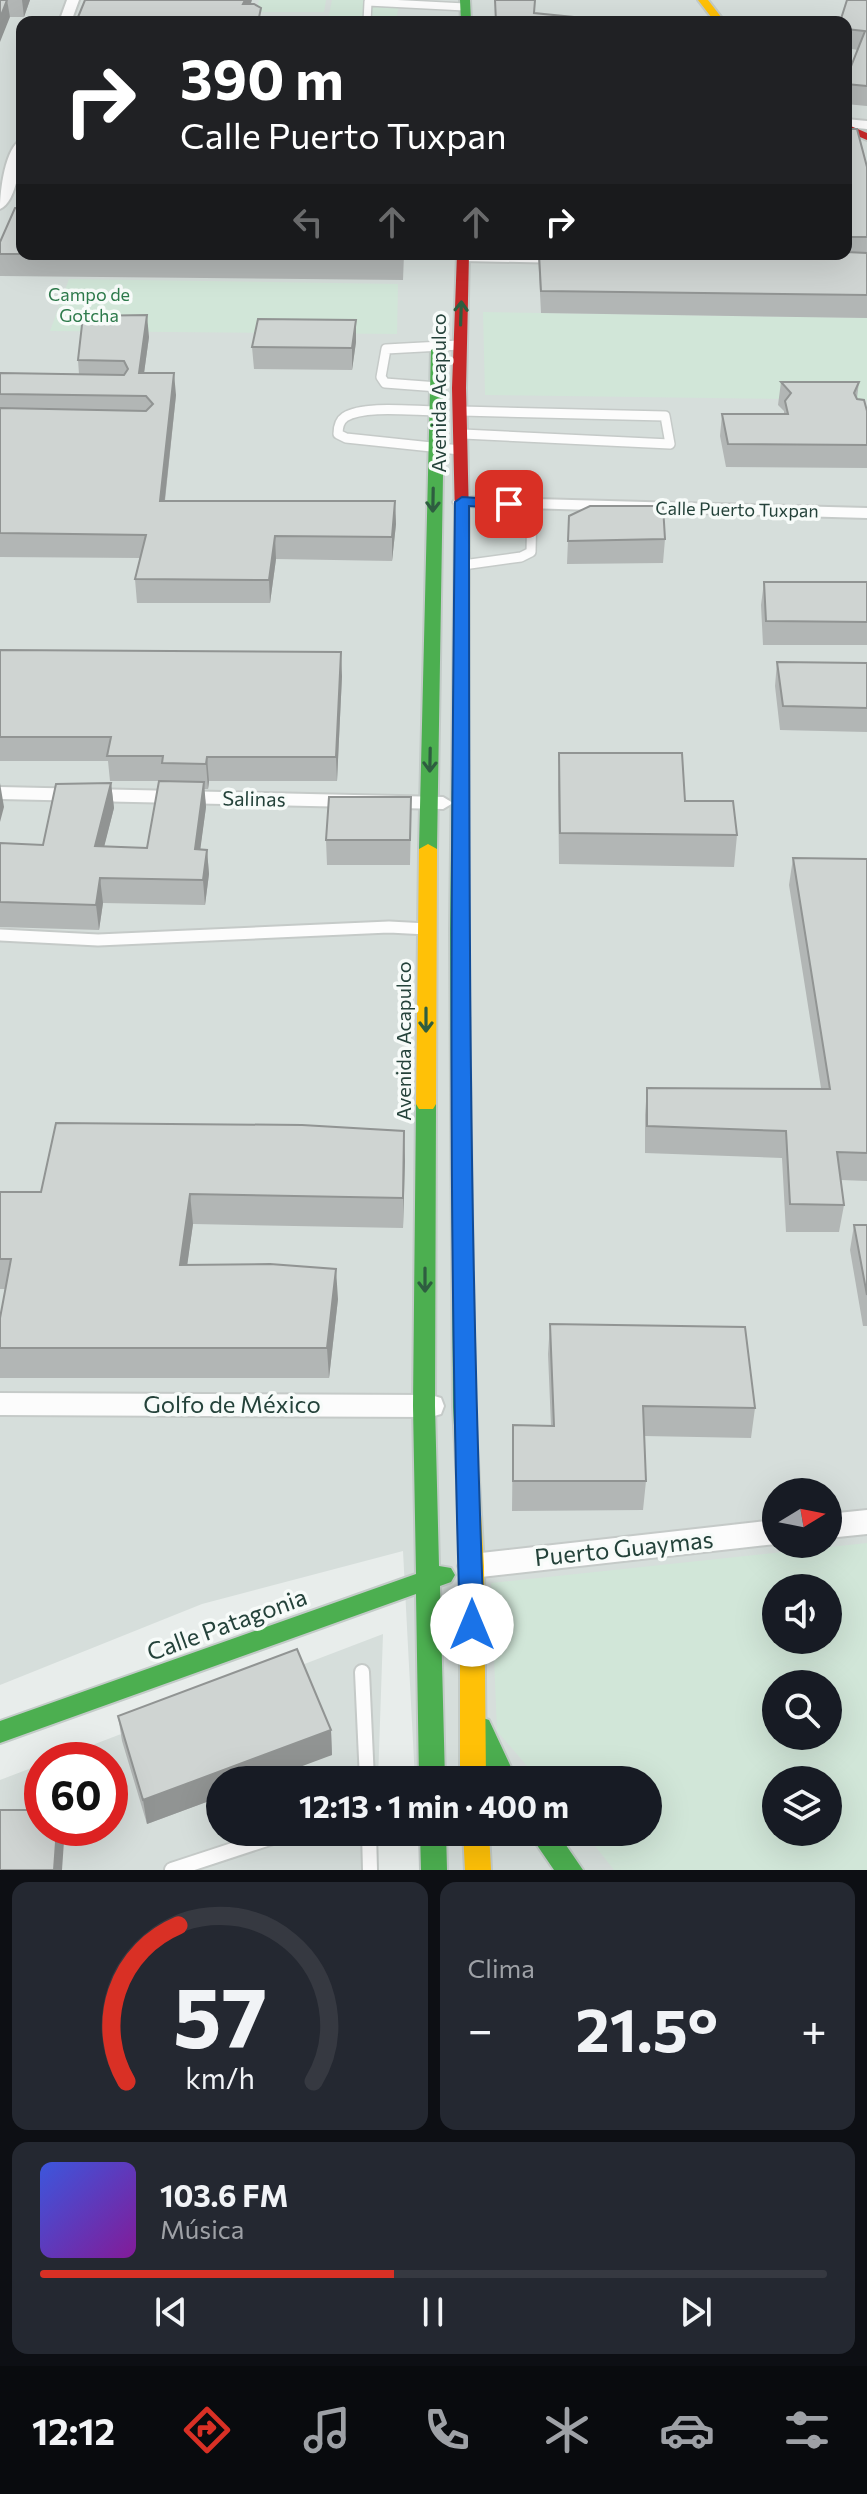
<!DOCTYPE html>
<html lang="es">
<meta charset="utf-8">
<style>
body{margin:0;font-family:Commissioner,sans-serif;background:#242831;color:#f1f3f6;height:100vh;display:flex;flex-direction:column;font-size:30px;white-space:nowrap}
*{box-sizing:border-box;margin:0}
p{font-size:26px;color:#9ea1a6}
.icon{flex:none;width:44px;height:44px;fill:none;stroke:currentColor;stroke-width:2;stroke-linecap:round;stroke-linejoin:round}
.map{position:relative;height:1870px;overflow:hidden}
.side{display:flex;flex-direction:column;gap:12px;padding:12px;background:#0d0f14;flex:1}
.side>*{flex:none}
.hud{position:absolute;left:16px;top:16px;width:836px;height:244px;border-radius:16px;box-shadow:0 8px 32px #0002;background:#202124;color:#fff;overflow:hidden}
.needle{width:52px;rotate:80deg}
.fabs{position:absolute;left:762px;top:1478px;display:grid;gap:16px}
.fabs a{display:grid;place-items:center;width:80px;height:80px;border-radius:50%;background:#171b24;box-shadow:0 8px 32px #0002;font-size:40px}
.speed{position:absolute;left:24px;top:1742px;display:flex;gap:16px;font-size:40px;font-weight:700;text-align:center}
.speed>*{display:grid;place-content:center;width:104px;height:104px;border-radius:50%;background:#171b24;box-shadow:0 8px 32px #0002;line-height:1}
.speed .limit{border:12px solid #d22;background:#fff;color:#111}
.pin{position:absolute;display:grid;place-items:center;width:68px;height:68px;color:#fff;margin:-34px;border-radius:16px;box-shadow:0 4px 12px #0006}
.me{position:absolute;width:88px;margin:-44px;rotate:0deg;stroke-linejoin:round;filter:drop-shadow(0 0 6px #0008)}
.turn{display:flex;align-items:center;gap:28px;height:168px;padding:0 32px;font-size:36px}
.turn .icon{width:104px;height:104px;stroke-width:2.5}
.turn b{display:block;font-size:56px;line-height:68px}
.lanes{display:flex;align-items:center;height:76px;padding:0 32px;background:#0003;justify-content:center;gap:40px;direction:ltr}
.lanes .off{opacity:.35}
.big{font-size:60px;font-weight:700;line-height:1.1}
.side .tile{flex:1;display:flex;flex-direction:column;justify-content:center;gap:12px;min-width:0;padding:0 28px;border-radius:16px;background:#242831}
.side .dial{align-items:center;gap:0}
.dial svg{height:208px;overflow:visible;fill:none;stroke:#363941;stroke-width:7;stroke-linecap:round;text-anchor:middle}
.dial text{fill:#f1f3f6;stroke:none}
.song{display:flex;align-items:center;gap:24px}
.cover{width:96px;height:96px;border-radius:12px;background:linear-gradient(135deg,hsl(230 70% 55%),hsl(290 70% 35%))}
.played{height:8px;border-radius:4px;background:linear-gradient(90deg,#d93025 45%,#363941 45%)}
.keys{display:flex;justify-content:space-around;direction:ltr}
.heat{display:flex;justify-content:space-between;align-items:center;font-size:44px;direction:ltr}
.side .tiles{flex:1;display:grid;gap:12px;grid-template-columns:1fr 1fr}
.tile:last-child{grid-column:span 2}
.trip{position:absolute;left:206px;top:1766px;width:456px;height:80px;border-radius:40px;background:#171b24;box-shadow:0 8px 32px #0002;font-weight:700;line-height:80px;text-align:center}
.dock{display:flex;height:128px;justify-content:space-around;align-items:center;background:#090b0e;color:#9ea1a6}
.dock .icon{width:56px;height:56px}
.dock .active{color:#d93025}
.dock b{font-size:36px;color:#f1f3f6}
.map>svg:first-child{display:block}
.built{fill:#d6dedb;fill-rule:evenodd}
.green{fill:#d1e6d8;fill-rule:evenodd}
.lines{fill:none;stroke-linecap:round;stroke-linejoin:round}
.lane-far3-casing{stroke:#c5cac8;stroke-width:10}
.lane-far2-casing{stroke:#c5cac8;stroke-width:12}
.lane-far1-casing{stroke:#c5cac8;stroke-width:15}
.lane-casing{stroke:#c5cac8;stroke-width:18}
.street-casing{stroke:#c5cac8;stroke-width:4}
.fast-casing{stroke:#c3cbc8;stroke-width:4}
.slow-casing{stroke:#c3cbc8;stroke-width:4}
.jam-casing{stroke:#c3cbc8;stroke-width:4}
.lane-far3{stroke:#fcfcfc;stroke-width:7}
.lane-far2{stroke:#fcfcfc;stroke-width:9}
.lane-far1{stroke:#fcfcfc;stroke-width:11}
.lane{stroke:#fcfcfc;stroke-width:14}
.street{fill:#fcfcfc;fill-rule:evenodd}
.fast{fill:#4caf50;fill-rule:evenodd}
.slow{fill:#ffc107;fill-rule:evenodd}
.jam{fill:#c62828;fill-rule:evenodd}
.wall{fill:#b2b6b5}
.shaded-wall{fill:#919493}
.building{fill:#cfd4d2;stroke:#919493;stroke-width:2}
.oneway{stroke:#2e5d40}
.route{fill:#1a73e8;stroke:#114b97;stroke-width:2}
.labels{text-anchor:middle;stroke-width:7;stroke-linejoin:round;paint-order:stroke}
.far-park-label{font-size:18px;fill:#2d7a4b;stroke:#f7fbf9}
.far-street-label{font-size:18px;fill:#24423a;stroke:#f7fbf9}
.street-label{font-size:20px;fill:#24423a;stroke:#f7fbf9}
.near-street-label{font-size:24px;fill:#24423a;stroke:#f7fbf9}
</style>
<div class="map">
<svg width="867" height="1870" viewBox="0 0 867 1870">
<rect width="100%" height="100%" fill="#e8edeb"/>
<path class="built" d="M0,0H867V1870H420L418,1832H648V1780H415L403,1551L202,1604L0,1685ZM22,22H846V254H22ZM776,1492H828V1544H776ZM776,1588H828V1640H776ZM776,1684H828V1736H776ZM776,1780H828V1832H776Z
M383,1634L378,1780H220V1832H377L376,1870H0V1780L42,1764V1828H110V1760H53Z"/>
<path class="green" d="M259,0H326L324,12H256Z
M332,0H400L396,20H328Z
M69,279L398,284L397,334L50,331Z
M483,312L867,318V400L485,395Z
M867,1543V1870H614L584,1832H648V1780H539L497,1731L491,1583ZM776,1588H828V1640H776ZM776,1684H828V1736H776ZM776,1780H828V1832H776Z"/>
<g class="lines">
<g class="lane-far3-casing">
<path id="lane-far3" d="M261,22H282
M367,22L368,2L465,7"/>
</g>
<g class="lane-far2-casing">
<path id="lane-far2" d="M438,387L385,383L381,377L386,349L460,345
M436,411C413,411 364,405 345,417C339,421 338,428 338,434L346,438L460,450
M461,411L665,416L670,444L463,434
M463,565L521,557L531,552L532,505"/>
</g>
<g class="lane-far1-casing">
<path id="lane-far1" d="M0,935L98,940L389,927L427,929"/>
</g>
<g class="lane-casing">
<path id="lane" d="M362,1672L367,1780
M369,1832L370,1870
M172,1870L288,1832"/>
</g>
<g class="street-casing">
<path id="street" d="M67,0H79L71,22H59Z
M846,119L867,121V129L846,127Z
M22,139C22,157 17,202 0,209C0,191 5,147 22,139Z
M458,254L566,255L573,259L566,263L463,261L458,260Z
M462,497L867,508V518L456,506L453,502L456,498Z
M0,787L443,797L453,803L443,809L0,799Z
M0,1393L431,1395L441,1398L444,1406L441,1414L431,1417L0,1415Z
M867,1510V1534L828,1538V1514Z
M776,1520V1544L472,1578L462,1575L458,1566L462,1557L472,1554Z"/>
</g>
<g class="fast-casing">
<path id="fast" d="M460,0H470L471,22H461Z
M438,346L445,350L437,849L428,854L419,849L431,350Z
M462,513L469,517L468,930L475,1407L479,1480L476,1487L468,1489L460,1487L457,1480L453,1407L450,930L455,517Z
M426,1097L433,1099L436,1104L435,1406L439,1566L451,1568L455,1575L451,1582L440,1586L445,1780H419L416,1594L0,1743V1721L416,1574L413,1406L416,1104L419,1099Z
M480,1717L489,1720L517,1780H491L468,1728L471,1720Z
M420,1832H446L447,1870H421Z
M528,1832H557L583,1870H554Z"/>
</g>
<g class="slow-casing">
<path id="slow" d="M698,0H708L725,22H715Z
M428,844L437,849L436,1104L433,1109H419L416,1104L419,849Z
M468,1471L476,1473L479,1480L484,1566L486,1780H460V1566L457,1480L460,1473Z
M463,1832H489L491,1870H465Z"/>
</g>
<g class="jam-casing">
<path id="jam" d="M846,124L867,133V140L846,131Z
M457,254H469L466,388L469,517L462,521L455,517L452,388Z"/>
</g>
<use href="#lane-far3" class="lane-far3"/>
<use href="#lane-far2" class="lane-far2"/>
<use href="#lane-far1" class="lane-far1"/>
<use href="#lane" class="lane"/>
<use href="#street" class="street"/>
<use href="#fast" class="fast"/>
<use href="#slow" class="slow"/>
<use href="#jam" class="jam"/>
</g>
<path class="wall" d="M0,0H30L24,17H10Z
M867,0V106L846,104V79L858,50L846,48V22Z
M846,129L867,167V318L541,313L538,254H846Z
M0,242L404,254L403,280L0,276Z
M356,320V342L352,370L254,369L252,347Z
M149,337L144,373L176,395L165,501H395L396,524L392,561L276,559L270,603H137L135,579L140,558L0,557V373L79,374L78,360Z
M781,382H859L857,398L867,411V468L726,467L720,436L722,414H784V411L778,405Z
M569,516L665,539L663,563L567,564Z
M764,582H867V645H763L761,605Z
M0,650L342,676L337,781H209L208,789H204L206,807L200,849L207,850L209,874L205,905L103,903L99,930L0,927V843L43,845L111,783L114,808L104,846L147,848L159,781H110L108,761H0Z
M777,662L867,663V732L780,730L775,686Z
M559,753L737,835L734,867L559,864L558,785Z
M411,822L410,865H327L326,840Z
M793,858L867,859V1181L841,1180L844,1205L839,1232H786L782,1158L645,1153V1115L647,1088H821L789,885Z
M404,1131L403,1228L193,1224L187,1265L338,1299L329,1378H0V1318L5,1289H0V1192H41Z
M854,1225H867V1326H863L850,1250Z
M550,1324L755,1408L751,1438L644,1436L646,1481L643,1510L512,1511L513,1425L551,1426L548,1354Z
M118,1716L331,1730L332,1755L220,1780V1797L147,1824L122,1741Z"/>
<path class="shaded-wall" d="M7,0L10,17L0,42V18Z
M22,0H30L24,17Z
M245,0H252L245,22L243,4Z
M147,315L149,337L141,395L139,373Z
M356,320V342L352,370V348Z
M174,373L176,395L162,525L160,501Z
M395,501L396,524L392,561V537Z
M275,536L276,559L270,603L269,580Z
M341,652L342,676L337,781L336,757Z
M207,757L209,781L208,789L206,764Z
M204,782L206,807L197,874L195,849Z
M0,783L4,807L0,822Z
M111,783L114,808L98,871L95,846Z
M207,850L209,874L205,905L203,880Z
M100,878L103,903L99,930L96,905Z
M404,1131L405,1161L403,1228V1198Z
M190,1194L193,1224L183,1295L180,1265Z
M336,1269L338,1299L329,1378L327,1348Z
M331,1730L332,1755L265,1780H220V1797L147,1824L143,1800Z
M57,1828H61L64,1841L62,1870H54Z"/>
<path class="building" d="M0,0H7L0,18Z
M85,0H245L243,4H254L261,8L258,22H76Z
M495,0H535L534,13L624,22H496Z
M847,0H867V86L846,84V79L865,31L846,29V22H840Z
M385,19H415V22H385Z
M846,129H857L867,167V237H846Z
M15,208H22V254H0V242Z
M846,252L867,253V295L541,291L539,254H846Z
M47,254H403V258Z
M147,315L139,373H174L160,501H395L392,537L275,536L269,580L135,579L146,535L0,533V408L146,411L153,404L146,396L0,394V373L124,375L128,369L124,361L78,360L83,316Z
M258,319L356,320L352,348L252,347Z
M781,382H859L854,393L857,399L864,400L867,411V445L728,444L722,414H788L785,401L791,393Z
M590,506H663L665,539L568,541L569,516Z
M764,582H867V622L766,621Z
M0,650L341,652L336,757H207L206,764L162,763L163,756H107L111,737H0Z
M777,662L867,663V708L783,706Z
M559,753H682L685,801H733L737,835L560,833Z
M159,781L204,782L195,849L207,850L203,880L100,878L96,905L0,902V843L43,845L56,784L111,783L95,846L147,848Z
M329,797H411L410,840H326Z
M793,858L867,859V1153L837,1152L844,1205L790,1204L786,1131L647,1126V1088L830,1089Z
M56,1123L302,1125L404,1131L403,1198L190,1194L180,1265L270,1264L336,1269L327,1348H0V1318L11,1259H0V1192H41Z
M854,1225H867V1295Z
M550,1324L745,1327L755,1408L643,1406L646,1481H513V1425L554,1426Z
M297,1649L331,1730L143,1800L118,1716Z
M0,1810H42V1828H57L54,1870H0Z"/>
<defs><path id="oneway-shaft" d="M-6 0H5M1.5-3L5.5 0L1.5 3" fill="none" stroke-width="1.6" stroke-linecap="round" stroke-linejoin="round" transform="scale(2)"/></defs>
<g class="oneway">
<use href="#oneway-shaft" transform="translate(461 313) rotate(-88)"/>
<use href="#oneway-shaft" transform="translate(433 500) rotate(91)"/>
<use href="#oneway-shaft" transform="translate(430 760) rotate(91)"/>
<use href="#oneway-shaft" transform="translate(426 1020) rotate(90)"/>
<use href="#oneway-shaft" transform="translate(425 1280) rotate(90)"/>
</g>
<path class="route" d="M462,497L509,500L516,504L509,509L469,506C469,879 469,1252 484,1625L481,1632L472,1635L464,1632L460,1625C448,1250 451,876 455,502Z"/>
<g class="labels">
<g class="far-park-label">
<text x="89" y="301">Campo de<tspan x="89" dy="21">Gotcha</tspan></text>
</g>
<g class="far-street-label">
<text transform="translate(737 510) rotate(1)" y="6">Calle Puerto Tuxpan</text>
</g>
<g class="street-label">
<text transform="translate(439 393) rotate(-90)" y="7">Avenida Acapulco</text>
<text transform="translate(254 799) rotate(1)" y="7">Salinas</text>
<text transform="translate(404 1041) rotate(-90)" y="7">Avenida Acapulco</text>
</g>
<g class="near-street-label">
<text x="232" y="1413">Golfo de México</text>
<text transform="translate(624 1549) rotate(-6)" y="8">Puerto Guaymas</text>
<text transform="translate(227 1625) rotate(-20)" y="8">Calle Patagonia</text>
</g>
</g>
</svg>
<div class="fabs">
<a><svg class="needle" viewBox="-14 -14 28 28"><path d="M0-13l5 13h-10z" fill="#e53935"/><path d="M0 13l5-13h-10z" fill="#9ea1a6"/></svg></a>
<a><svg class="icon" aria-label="sound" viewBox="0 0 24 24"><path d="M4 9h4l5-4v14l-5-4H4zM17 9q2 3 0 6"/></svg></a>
<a><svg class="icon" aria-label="search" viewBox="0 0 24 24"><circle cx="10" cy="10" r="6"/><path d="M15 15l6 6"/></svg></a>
<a><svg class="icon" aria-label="layers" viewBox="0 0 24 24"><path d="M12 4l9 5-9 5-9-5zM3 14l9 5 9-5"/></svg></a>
</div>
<div class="speed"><div class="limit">60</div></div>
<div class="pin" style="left:509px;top:504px;background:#d93025"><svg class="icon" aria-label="arrive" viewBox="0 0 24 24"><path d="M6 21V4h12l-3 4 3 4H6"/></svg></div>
<svg class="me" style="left:472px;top:1625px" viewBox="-20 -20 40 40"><circle r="19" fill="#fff"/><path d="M0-13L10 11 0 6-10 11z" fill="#1a73e8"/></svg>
<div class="trip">12:13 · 1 min · 400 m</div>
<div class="hud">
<div class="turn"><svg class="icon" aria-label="right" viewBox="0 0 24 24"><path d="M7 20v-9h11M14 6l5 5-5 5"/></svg><div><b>390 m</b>Calle Puerto Tuxpan</div></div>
<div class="lanes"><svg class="icon off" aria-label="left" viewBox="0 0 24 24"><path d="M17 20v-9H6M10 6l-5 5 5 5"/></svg><svg class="icon off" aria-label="ahead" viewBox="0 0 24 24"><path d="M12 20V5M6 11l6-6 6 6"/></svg><svg class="icon off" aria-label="ahead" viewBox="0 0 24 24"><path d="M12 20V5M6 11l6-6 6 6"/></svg><svg class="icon" aria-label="right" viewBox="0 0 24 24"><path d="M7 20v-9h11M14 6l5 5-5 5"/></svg></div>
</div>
</div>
<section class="side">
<div class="tiles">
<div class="tile dial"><svg viewBox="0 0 100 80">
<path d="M14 69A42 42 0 1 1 86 69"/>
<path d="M14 69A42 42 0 0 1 34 9" stroke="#d93025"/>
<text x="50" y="56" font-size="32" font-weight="700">57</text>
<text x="50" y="72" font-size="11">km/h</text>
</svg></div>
<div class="tile"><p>Clima</p>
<div class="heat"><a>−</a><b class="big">21.5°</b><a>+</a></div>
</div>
<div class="tile">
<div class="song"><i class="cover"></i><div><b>103.6 FM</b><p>Música</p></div></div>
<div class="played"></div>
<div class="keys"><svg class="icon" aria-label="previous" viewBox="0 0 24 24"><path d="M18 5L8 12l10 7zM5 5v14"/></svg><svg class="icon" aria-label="pause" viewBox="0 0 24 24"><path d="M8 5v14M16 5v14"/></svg><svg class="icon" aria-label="next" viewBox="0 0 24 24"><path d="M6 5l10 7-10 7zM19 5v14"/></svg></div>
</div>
</div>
</section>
<nav class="dock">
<b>12:12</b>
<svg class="icon active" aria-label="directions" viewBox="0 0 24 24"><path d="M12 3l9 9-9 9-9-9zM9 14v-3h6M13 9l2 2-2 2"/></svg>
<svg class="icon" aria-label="music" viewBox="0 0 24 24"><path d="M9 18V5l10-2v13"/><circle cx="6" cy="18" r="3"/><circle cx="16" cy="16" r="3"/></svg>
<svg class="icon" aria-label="phone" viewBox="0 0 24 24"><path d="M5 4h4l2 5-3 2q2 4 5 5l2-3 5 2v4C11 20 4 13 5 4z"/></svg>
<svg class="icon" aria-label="climate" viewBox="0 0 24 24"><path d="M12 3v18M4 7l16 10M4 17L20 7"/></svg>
<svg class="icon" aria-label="car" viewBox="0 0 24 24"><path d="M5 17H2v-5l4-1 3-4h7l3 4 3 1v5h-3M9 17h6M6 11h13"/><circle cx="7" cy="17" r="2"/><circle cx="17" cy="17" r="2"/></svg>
<svg class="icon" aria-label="filters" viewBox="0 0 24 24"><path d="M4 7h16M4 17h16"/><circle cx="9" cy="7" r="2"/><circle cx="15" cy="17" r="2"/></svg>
</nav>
